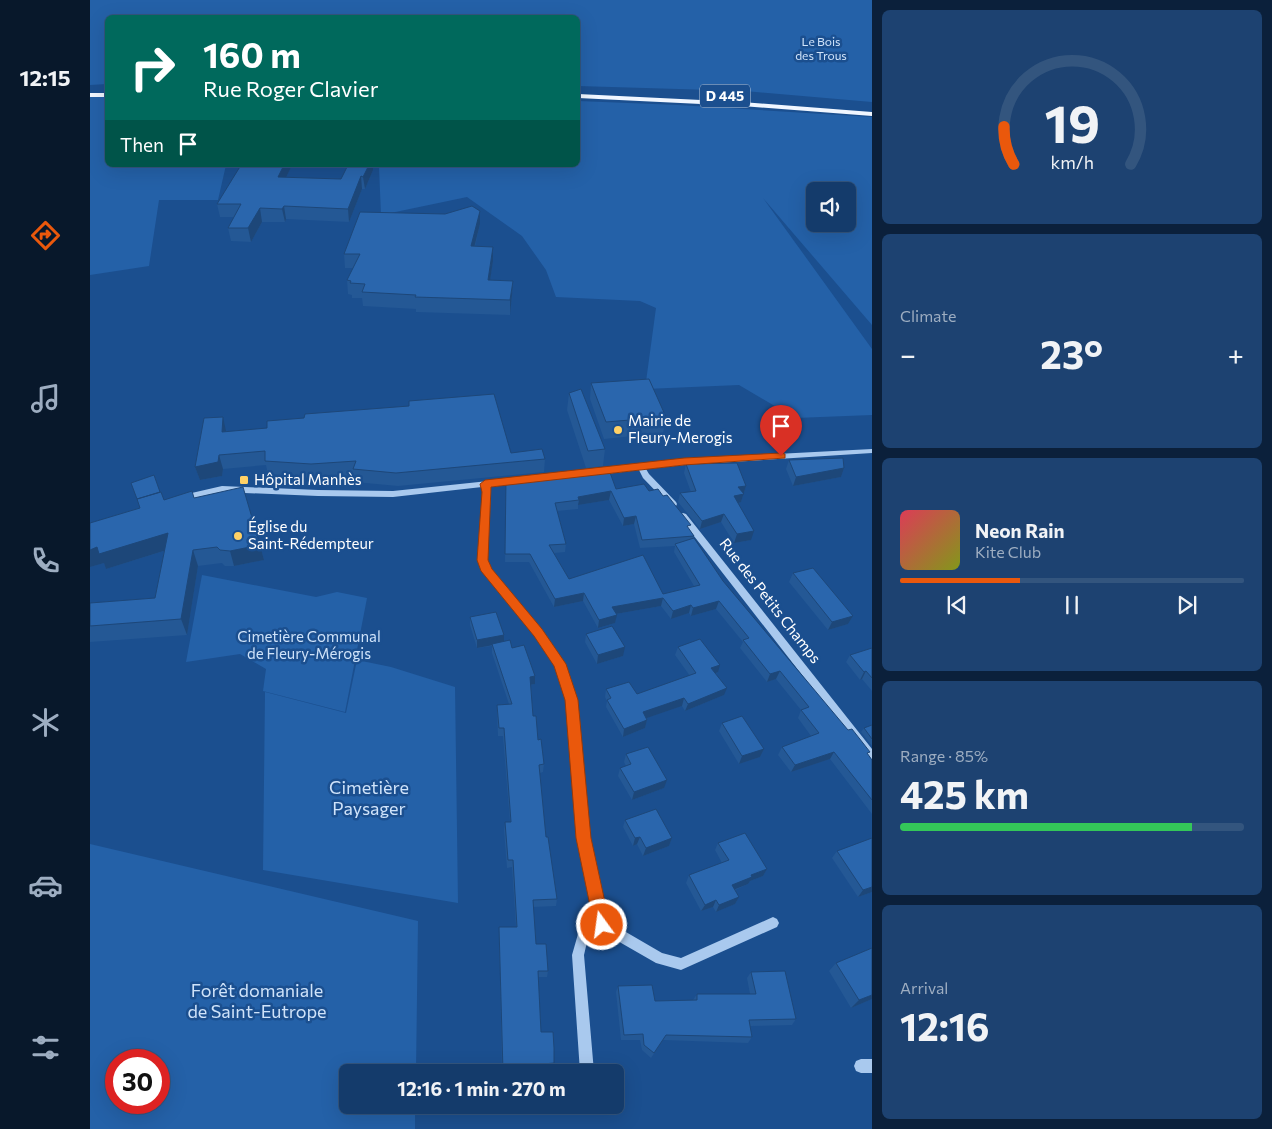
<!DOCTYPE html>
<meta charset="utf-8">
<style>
body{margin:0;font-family:Commissioner,sans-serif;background:#1d4271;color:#f1f3f6;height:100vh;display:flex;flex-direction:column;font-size:19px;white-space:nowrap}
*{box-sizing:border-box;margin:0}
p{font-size:16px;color:#9dadc1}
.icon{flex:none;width:28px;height:28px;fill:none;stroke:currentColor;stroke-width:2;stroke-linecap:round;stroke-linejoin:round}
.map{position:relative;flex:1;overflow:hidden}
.sheet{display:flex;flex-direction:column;gap:10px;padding:10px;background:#0b203b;width:400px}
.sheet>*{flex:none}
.top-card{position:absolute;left:15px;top:15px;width:475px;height:152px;border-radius:8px;box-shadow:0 5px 20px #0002,0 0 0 1px #33557e;background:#00695c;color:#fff;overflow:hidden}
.tools{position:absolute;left:716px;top:182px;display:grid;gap:10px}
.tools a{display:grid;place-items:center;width:50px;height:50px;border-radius:8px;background:#143b6b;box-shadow:0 5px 20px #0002,0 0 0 1px #33557e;font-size:25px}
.speed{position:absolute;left:15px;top:1049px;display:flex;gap:10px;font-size:25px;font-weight:700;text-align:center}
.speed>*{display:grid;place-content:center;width:65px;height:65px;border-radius:50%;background:#143b6b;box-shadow:0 5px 20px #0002,0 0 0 1px #33557e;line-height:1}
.speed .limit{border:8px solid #d22;background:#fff;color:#111}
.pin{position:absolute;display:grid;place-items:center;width:42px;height:42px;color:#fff;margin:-51px -21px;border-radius:50% 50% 50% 0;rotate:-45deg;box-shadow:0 0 5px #0007}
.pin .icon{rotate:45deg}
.me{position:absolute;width:55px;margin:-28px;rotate:346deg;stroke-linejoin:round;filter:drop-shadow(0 0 4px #0008)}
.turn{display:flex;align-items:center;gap:18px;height:105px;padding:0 15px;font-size:22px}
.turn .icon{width:65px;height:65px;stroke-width:2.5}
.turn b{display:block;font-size:35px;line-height:42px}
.then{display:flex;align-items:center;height:48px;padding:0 15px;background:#0003;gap:10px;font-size:19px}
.big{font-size:38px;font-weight:700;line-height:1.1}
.sheet .card{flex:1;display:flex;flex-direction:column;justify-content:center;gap:8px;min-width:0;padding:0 18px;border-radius:8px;background:#1d4271}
.sheet .dial{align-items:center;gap:0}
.dial svg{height:130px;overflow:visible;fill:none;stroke:#33557e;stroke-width:7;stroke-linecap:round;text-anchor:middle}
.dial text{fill:#f1f3f6;stroke:none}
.song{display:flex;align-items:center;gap:15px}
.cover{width:60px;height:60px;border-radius:8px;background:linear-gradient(135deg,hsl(350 70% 55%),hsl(70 70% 35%))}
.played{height:5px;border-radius:2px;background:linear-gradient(90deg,#ea580c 35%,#33557e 35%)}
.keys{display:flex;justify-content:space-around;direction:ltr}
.heat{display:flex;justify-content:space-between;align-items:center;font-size:28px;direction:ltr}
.charge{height:8px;border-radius:4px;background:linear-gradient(90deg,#34c759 85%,#33557e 0)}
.trip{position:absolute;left:249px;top:1064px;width:285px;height:50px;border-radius:8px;background:#143b6b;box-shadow:0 5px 20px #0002,0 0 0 1px #33557e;font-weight:700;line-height:50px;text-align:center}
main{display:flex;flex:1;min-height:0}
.menu{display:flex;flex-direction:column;width:90px;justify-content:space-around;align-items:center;background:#08182b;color:#9dadc1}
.menu .icon{width:35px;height:35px}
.menu .current{color:#ea580c}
.menu b{font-size:22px;color:#f1f3f6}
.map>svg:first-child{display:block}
.green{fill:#2461a8;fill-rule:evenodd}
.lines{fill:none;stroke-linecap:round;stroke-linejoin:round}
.minor{fill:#a9c9ee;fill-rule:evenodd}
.major{fill:#f0f6ff;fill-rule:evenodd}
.wall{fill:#245895;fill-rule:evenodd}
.shaded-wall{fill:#1d4779}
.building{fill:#2a66ad;stroke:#1d4779}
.route{fill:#ea580c;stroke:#983908}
.poi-dot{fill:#ffd166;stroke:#1b4f8f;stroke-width:2}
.labels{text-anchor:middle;stroke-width:5;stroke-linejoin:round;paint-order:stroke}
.far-park-label{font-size:12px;fill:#cfe3fa;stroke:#1b4f8f}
.shield{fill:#1b4f8f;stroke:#bbcadd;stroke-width:1}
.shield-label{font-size:14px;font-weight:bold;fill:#fff}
.poi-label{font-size:15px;fill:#fff;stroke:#1b4f8f;text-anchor:start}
.street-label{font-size:15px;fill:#fff;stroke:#1b4f8f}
.park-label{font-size:15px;fill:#cfe3fa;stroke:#1b4f8f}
.near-park-label{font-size:18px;fill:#cfe3fa;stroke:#1b4f8f}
</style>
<main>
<nav class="menu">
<b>12:15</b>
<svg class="icon current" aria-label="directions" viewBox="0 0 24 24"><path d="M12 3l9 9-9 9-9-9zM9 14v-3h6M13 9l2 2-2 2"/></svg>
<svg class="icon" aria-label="music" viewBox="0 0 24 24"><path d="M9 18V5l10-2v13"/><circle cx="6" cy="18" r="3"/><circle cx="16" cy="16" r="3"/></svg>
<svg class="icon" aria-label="phone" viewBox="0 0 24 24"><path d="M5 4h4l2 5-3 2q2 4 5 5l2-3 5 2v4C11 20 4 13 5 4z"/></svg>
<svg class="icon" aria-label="climate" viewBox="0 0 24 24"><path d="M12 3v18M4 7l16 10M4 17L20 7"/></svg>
<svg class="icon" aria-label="car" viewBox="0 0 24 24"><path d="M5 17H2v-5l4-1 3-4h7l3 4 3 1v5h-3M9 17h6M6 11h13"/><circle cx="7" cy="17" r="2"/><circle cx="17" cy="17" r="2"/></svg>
<svg class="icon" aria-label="filters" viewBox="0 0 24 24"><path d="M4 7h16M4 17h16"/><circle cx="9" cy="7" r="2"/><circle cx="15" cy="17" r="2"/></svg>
</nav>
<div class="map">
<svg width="782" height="1129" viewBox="0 0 782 1129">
<rect width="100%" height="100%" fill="#1b4f8f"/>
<path class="green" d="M0,0H782V102L655,91L640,93L622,90L488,86V18H18L17,84L0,85Z
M0,96H17L18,165H136L128,200H69L59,266L0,275Z
M488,101L588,105L782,117V325L673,198L782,349V415L705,418L649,385L555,389L566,308L550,301L466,297L456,270L432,236L377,197L291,215L289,167L258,165H488ZM725,191H758V224H725Z
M112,575L226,597L247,592L277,598L255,712L173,691L176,669L150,654L96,662Z
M267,660L301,667L365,687L368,903L173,870L175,692L256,713Z
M0,844L328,921L326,1072H258V1105H325V1129H0ZM26,1060H69V1102H26Z"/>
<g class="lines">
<path class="minor" d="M782,449V453L594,465L556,469L559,474L586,502L587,504L586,506H580L553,478L549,470L449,482L445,479L449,476L594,459Z
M428,478L432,481L431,483L400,487L401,492L396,560L401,569L461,643L473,661L487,700L499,838L517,921L572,953L591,958L683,917L687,919L689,923L687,927L591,970L566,963L512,932L497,942L494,955L504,1072H490L482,955L488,934L505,922L487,838L477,700L466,665L455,649L394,573L388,560L393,492L392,487L303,497L228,496L132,492L93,501L89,498L93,495L132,486L228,490L303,491Z
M593,513L596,514L782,749V762L778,760L590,518L589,516L590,514Z
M771,1059H782V1073H771L766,1071L764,1066L766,1061Z"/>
<path class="major" d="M0,93H18V97H0Z
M488,94L652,102L782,112V116L652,106L488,98Z"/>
</g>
<path class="wall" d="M141,165H202L196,177L251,179L258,165H283V170L275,189H272L259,222L196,219L195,222H172L161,242L141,241L138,228L144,217H130L127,204L150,167H142Z
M390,224L385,246L403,261L400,280L423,281L422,295L420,315L326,312V309L273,306L272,298H262V295L258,294L257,280L263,268H255L254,254Z
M501,383L576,417L573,433L514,439L500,399Z
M479,393L515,449L513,466L496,468L477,410Z
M136,431V432L421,453L455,459L454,472L308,486L265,482L264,475L223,478L178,475L176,465L133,469L132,476L110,480L105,467Z
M699,460L754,468L751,477L703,486L696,469Z
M596,464L656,486L651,502L648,503L661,540L644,543L631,522L610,529L588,502L590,493L601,492L594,473Z
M500,469L526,489L559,491L599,530L604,536V539L633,581L782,760V814L740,759L701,772L688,755L692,747L721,736L708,718L711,710L686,679L677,682L650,648L653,642L626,609L601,616L599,613L581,619L571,606L526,614L525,623L508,628L493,601L464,607L439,562H415L416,478H465L500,473ZM519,500L533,526L544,524L550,548L585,546L584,552L604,586L573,594L479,579L464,553L475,552L476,544L467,511L488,509V505Z
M104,498L170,545L174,560L144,566H135L132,563L108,566L97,635L0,642V603L65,598L74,551L16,569L14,563L0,567V523L74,500Z
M703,573L763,616L758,624L738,630L699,582Z
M380,617L422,648L445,676V684L441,685L443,716L454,764L453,772L450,773L456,837L467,899L466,906L443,907L446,944L458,971L457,977H448L451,1032L464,1063L463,1068L453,1069L454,1072H412L409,927H426L422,867L417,868L414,830L415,822H420L413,736H408L407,713V705L419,704L402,653V646L387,648L380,625Z
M496,634L533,656L507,664L495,642Z
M588,647L628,672L626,673L634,695L595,711L592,706L556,718L557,720L555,728L533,737L516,707L517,701L515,697L516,689L547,694L600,676L585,655Z
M782,648V691L772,679L770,680L756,662L760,655Z
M632,723L674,749L670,757L649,764L629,731Z
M782,725V746L771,732L774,728Z
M536,754L574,788L542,800L528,776L530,768L536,766L534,762Z
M535,820L582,838L579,846L553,856L547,844L543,846L533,827Z
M628,843L677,869L673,876L660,881L658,884L645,890L649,897L645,904L626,912L623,907L611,911L596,883L599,875L632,863L625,850Z
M747,851L782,892L768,897L742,858Z
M782,948V999L761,1008L739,971L746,963Z
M661,972L706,1019L702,1025L660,1026L662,1037L658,1043L573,1040L561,1058L552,1050L550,1040H531L526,992L528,986L565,1001L603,1000L607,994H660L657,978Z"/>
<path class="shaded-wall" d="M194,165H202L190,190L188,177Z
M279,165H283V170L275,189L273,177Z
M271,176L272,189L259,222L258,209Z
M194,206L196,219L195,222L192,209Z
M170,208L172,222L161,242L158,228Z
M390,211V224L381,260V246Z
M403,247V261L398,294V280Z
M423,281L422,295L420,315V300Z
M133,417L136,431V446L132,432Z
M129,455L133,469L132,476L110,480L105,467Z
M754,468L751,477L703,486L706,477Z
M656,486L651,502L642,505L644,496L648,487Z
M521,491L519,500L488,505L489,500L488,497Z
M634,514L631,522L610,529L612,521Z
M546,516L544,524L533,526L534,518Z
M664,531L661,540L644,543L647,534Z
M78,533L83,548L16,569L14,563L0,567V550L7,547Z
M170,545L174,560L144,566L140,551Z
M103,550L108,566L97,635L91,619Z
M494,593L493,601L464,607L465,599Z
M573,598L571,606L520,615L522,607Z
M629,601L626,609L601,616L603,608Z
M601,605L599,613L581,619L583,611Z
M527,615L525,623L508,628L509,620Z
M763,616L758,624L738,630L742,622Z
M414,635V643L387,648V640Z
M535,647L533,656L507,664L508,655Z
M630,665L628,672L619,676L621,668Z
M690,671L686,679L677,682L680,674Z
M776,671L772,679L770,680L774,672Z
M445,676V684L439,685L440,677Z
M637,688L634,695L595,711L598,704Z
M594,698L592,706L551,720L553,712Z
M557,720L555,728L533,737L534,729Z
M674,749L670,757L649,764L652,756Z
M744,752L740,759L701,772L705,765Z
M577,780L574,788L542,800L544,792Z
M550,837L547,844L543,846L545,838Z
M582,838L579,846L553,856L556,848Z
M677,869L673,876L660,881L658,884L638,892L642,885L661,875Z
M782,887V892L768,897L773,890Z
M649,897L645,904L626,912L629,905Z
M626,900L623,907L611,911L615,905Z
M782,995V999L761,1008L769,1000Z"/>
<path class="building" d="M151,165H194L188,177L251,179L258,165H279L273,177L271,176L258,209L194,206L192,209L170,208L158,228H138L151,204H127Z
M382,206L390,211L381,246L403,247L398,280L423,281L420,300L325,297L326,295L272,292L275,284L260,283L261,281L257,280L270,254H254L270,212L355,214Z
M559,379L576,417L516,422L501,383Z
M491,389L515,449L498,451L479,393Z
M404,394L421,453L452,449L455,459L306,473L263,469L266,461L221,464L175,461V451L129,455L128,462L105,467L114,418L133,417L132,432L177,428V421L214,418L215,414L319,406V401Z
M753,458L754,468L706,477L699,460Z
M647,463L656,486L648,487L654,494L644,496L664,531L647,534L634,514L612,521L590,493L606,491L596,464Z
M518,467L526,489L554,484L559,491L568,489L573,496L577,495L601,525L597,526L604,536L552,540L546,516L534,518L521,491L488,497L489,500L465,503L476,544L459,545L479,579L553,555L573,594L610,585L585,544L604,538L633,581L758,730L762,729L780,752L777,753L782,760V800L744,752L705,765L692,747L729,733L711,710L719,707L690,671L680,674L653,640L659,638L629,601L603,608L601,605L583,611L573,598L522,607L527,615L509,620L494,593L465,599L440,554H415L416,478L458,474L459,478H465L501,473L500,469Z
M64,475L70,492L47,499L41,483Z
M153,487L170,545L140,551L130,550L127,547L103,550L91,619L0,626V603L65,598L78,533L9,554L7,547L0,550V523L50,508L47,499L71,492L74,500L102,491L104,498Z
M723,568L763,616L742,622L703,573Z
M406,612L414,635L387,640L380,617Z
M522,626L535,647L508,655L496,634Z
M610,639L630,665L621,668L637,688L598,704L594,698L553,712L557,720L534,729L517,700L521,698L516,689L539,682L547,694L606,673L588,647Z
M420,640L422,648L434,645L445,676L440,677L443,716H446L448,740L451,739L454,764L449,765L456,837H458L467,899L443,900L446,944H456L457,957L458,971H448L451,1032H463L464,1048V1063L453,1064L454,1072H413L409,927H427L423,860H418L415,822H421L414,728H409L407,705L422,704L402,644Z
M782,648V678L776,671L774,672L760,655Z
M652,716L674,749L652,756L632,723Z
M782,725V739L774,728Z
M558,747L577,780L544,792L530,768L541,764L536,754Z
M566,809L582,838L556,848L550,837L545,838L535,820Z
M655,833L677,869L661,875L662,877L642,885L649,897L629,905L626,900L615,905L599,875L639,860L628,843Z
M782,838V887L773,890L747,851Z
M782,948V995L769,1000L746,963Z
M695,971L706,1019L659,1020L662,1037L576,1035L564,1053L554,1045L553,1034L534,1035L528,986L562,985L565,1001L607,1000V994H666L661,972Z"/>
<path class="route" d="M691,453L695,454V458L594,465L401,487L398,560L402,569L452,629L476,664L488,700L501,838L520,925L518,931L512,933L507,931L504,925L486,838L475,700L464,666L444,636L391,571L387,560L392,492L390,484L395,480L594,458Z"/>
<g class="poi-dot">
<circle cx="528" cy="430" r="5"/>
<rect x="149" y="475" width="10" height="10" rx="2.5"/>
<circle cx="148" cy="536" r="5"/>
</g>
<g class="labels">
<g class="far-park-label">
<text x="731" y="46">Le Bois<tspan x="731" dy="14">des Trous</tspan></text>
</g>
<rect class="shield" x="610" y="84.5" width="50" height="23" rx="4"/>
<g class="shield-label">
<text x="635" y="101">D 445</text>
</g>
<g class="poi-label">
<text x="538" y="426">Mairie de<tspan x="538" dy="17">Fleury-Merogis</tspan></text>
<text x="164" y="485">Hôpital Manhès</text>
<text x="158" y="532">Église du<tspan x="158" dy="17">Saint-Rédempteur</tspan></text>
</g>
<g class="street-label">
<text transform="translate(680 601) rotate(52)" y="5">Rue des Petits Champs</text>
</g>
<g class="park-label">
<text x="219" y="642">Cimetière Communal<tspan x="219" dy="17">de Fleury-Mérogis</tspan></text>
</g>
<g class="near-park-label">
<text x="279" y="794">Cimetière<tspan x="279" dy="21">Paysager</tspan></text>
<text x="167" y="997">Forêt domaniale<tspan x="167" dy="21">de Saint-Eutrope</tspan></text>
</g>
</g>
</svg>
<div class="tools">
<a><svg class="icon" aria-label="sound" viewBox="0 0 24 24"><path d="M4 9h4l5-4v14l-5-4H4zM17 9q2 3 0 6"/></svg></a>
</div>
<div class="speed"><div class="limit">30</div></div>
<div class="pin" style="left:691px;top:456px;background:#d93025"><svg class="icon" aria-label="arrive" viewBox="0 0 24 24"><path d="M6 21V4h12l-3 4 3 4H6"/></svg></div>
<svg class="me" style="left:512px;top:925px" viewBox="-20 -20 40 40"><circle r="17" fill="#ea580c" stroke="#fff" stroke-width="3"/><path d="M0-11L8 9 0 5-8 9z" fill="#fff"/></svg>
<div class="trip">12:16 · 1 min · 270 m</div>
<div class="top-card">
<div class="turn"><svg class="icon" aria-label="right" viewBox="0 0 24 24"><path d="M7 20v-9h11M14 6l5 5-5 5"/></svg><div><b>160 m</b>Rue Roger Clavier</div></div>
<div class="then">Then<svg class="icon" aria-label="arrive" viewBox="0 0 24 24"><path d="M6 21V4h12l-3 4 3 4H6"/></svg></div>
</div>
</div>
<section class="sheet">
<div class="card dial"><svg viewBox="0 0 100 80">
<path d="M14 69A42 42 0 1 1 86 69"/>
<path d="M14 69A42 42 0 0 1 8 46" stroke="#ea580c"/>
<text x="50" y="56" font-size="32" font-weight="700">19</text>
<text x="50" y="72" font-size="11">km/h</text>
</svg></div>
<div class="card"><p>Climate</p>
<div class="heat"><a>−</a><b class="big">23°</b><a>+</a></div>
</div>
<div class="card">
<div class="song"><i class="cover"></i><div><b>Neon Rain</b><p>Kite Club</p></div></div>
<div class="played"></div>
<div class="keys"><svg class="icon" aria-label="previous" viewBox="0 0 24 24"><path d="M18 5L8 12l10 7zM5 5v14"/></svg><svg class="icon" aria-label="pause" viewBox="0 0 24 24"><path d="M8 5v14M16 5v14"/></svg><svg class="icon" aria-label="next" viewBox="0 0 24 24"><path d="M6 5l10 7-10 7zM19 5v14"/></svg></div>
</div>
<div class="card"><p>Range · 85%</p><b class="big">425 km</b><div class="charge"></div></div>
<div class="card"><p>Arrival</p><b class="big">12:16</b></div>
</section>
</main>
